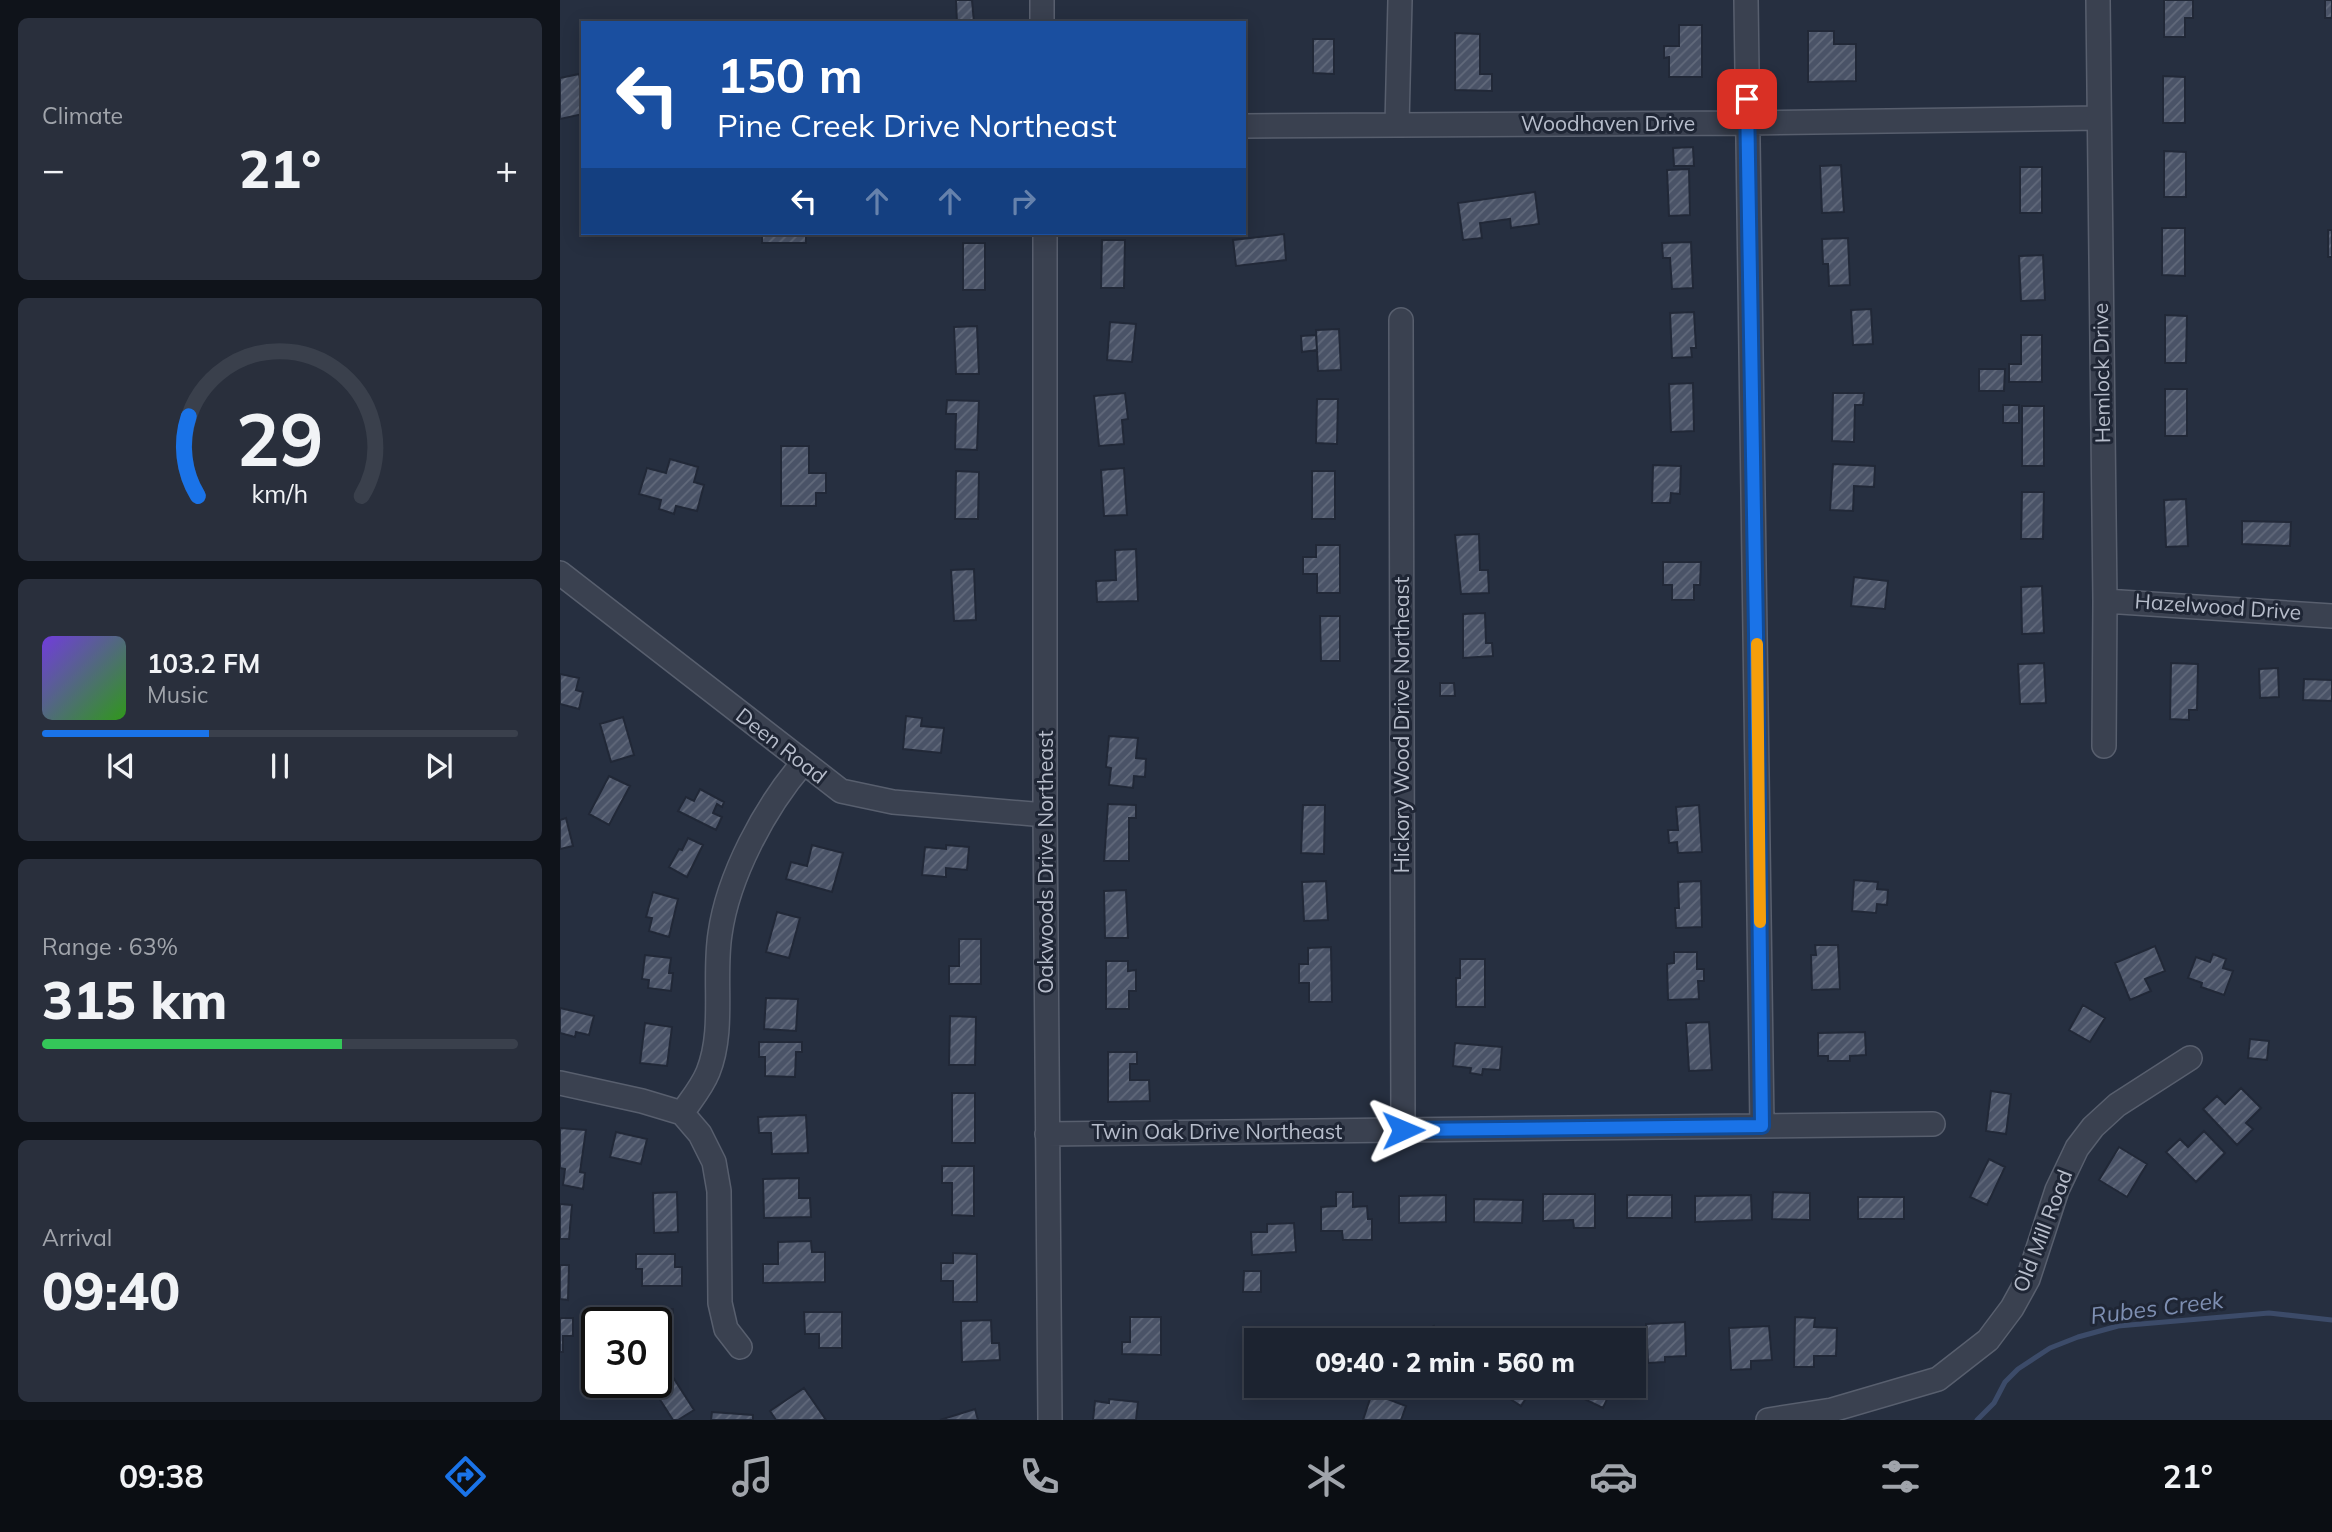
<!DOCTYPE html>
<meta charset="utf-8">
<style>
body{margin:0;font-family:Mulish,sans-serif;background:#292f3c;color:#f1f3f6;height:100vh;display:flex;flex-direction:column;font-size:26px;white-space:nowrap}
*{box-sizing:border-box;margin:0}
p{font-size:23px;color:#a0a4ab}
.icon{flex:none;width:38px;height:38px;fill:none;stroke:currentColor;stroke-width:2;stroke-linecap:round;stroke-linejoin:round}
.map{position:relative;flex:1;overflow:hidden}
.side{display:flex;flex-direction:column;gap:18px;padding:18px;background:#0f131a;width:560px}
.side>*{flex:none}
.hud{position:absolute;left:21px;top:21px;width:665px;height:214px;border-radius:0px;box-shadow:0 4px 18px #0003,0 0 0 2px #3a404c;background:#1a4fa0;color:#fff;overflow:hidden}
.speed{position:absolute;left:21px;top:1307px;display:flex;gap:14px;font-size:35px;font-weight:700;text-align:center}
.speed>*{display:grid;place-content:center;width:91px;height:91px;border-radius:50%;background:#1c2330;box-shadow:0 4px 18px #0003,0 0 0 2px #3a404c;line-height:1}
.speed .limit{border:4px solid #111;border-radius:10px;background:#fff;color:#111}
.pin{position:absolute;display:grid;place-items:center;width:60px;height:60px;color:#fff;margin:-30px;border-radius:14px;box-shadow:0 4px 10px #0006}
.me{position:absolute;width:77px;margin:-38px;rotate:89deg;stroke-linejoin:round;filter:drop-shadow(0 0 5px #0008)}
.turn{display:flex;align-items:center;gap:24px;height:147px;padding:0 21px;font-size:32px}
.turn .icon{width:91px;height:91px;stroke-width:2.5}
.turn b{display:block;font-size:49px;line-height:60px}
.lanes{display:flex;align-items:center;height:66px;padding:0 21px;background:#0003;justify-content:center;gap:35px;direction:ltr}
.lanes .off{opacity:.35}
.big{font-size:52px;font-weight:800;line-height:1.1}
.side .tile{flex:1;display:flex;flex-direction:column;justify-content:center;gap:10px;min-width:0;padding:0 24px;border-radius:10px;background:#292f3c}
.side .dial{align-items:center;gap:0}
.dial svg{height:182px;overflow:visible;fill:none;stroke:#3a404c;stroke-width:7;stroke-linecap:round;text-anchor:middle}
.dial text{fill:#f1f3f6;stroke:none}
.song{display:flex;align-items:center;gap:21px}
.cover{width:84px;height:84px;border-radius:10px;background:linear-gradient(135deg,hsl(260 70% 55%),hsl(110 70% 35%))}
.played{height:7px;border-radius:4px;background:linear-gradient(90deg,#1a73e8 35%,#3a404c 35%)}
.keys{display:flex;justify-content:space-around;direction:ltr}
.heat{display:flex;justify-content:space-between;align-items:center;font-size:38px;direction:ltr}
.charge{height:10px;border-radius:5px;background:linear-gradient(90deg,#34c759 63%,#3a404c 0)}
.trip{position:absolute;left:684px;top:1328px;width:402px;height:70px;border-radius:0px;background:#1c2330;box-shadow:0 4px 18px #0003,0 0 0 2px #3a404c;font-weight:800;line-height:70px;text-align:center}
.tab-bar{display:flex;height:112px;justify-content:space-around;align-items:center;background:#0b0e13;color:#a0a4ab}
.tab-bar .icon{width:49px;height:49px}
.tab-bar .selected{color:#1a73e8}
.tab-bar b{font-size:32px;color:#f1f3f6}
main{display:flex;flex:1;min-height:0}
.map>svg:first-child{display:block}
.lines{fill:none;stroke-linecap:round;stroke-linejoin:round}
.stream{stroke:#3c4b69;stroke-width:5}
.building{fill:url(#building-hatch);stroke:#212837;stroke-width:2}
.minor-casing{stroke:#585f6e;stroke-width:26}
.minor{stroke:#3a4150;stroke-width:23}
.route-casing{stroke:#114b97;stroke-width:18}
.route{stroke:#1a73e8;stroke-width:12}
.slow{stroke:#f59e0b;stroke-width:12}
.labels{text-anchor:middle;stroke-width:6;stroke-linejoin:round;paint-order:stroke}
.street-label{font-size:21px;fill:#b7bdcb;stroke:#1f2635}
.water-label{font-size:23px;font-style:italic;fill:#7e8fb2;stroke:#1f2635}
</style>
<main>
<section class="side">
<div class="tile"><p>Climate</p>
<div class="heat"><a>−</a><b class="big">21°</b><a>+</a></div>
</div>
<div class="tile dial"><svg viewBox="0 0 100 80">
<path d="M14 69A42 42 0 1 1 86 69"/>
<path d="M14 69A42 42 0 0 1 10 34" stroke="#1a73e8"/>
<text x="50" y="56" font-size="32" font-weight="700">29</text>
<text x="50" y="72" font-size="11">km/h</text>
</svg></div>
<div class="tile">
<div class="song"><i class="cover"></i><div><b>103.2 FM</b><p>Music</p></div></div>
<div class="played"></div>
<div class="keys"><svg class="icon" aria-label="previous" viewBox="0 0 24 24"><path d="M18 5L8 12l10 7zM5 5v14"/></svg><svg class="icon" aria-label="pause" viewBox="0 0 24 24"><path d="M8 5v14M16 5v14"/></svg><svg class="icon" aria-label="next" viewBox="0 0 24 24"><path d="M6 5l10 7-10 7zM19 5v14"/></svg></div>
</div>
<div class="tile"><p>Range · 63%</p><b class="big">315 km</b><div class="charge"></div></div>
<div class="tile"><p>Arrival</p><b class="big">09:40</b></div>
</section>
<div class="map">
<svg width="1772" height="1420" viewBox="0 0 1772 1420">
<defs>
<pattern id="building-hatch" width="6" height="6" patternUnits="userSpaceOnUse" patternTransform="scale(1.75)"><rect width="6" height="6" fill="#4a5367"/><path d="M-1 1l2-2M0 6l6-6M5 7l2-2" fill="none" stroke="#626a7b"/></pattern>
</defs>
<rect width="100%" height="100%" fill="#262f40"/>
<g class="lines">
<path class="stream" d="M1417,1420L1434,1403L1445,1382L1458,1369L1490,1348L1518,1337L1558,1326L1709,1313L1772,1320"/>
</g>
<path class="building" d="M396,0H412L414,23H397Z
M1604,0H1633V18H1625V37H1604Z
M1765,0H1772V18H1765Z
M1119,25H1142V77H1109V57L1104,58V46H1119Z
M1248,31H1274V44H1296V81L1248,82Z
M895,33L920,34V74H932V91L895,90Z
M753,39H774V74L753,73Z
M19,74L23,93V114L0,119V78Z
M1603,76L1625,77V123H1603Z
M1133,147L1134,166H1114L1113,148Z
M1604,151L1626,152V197H1604Z
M1281,165L1284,212L1262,213L1260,166Z
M1460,167H1482V213H1460Z
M1129,169L1130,215L1109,216L1107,170Z
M975,192L979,224L951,228L950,219L920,223L922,238L903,240L898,203Z
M1602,228H1625V276L1602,275Z
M1768,230H1772V257H1768Z
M202,233H246V243H202Z
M724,234L726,260L676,266L673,240Z
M1288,238L1290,285L1269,286L1268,264H1263L1262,239Z
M542,240H565L564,288H541Z
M1131,242L1133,288L1112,289L1110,258H1103L1102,243Z
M403,243H425V290H403Z
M1483,255L1485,300L1461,301L1459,256Z
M1311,309L1313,344L1293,345L1291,310Z
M1134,312L1136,348H1131L1132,357L1112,358L1110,313Z
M1605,315L1627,316L1626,363H1605Z
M550,322L576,324L572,362L547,360Z
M417,326L419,374H396L394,327Z
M779,329L781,370L758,371L756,330Z
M756,335L757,350L742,352L741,336Z
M1461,335H1482V382H1449V364H1461Z
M1419,369H1445L1444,391H1419Z
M1133,383L1134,431L1111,432L1109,384Z
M1605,389H1627V436H1605Z
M565,393L568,419L562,420L564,444L539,446L534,396Z
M1273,393H1304L1303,405H1295L1294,442L1272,441Z
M757,399H778L777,444L756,443Z
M387,400L419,401L417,450L395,449L396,414H386Z
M1443,405H1459V423H1443Z
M1462,406H1484V466H1462Z
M221,446H249V473H266V493H256V506H221Z
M110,459L138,467L134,482L144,485L137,511L116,506L114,514L99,509L101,500L79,494L87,468L106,473Z
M1273,464L1315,466L1314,487L1294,486L1293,511L1270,510Z
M1093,465L1121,466L1120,494L1111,493L1110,503H1092Z
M564,468L567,515L544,516L541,470Z
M396,471L419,472L418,519H395Z
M752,471H775V519H752Z
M1462,492H1484L1483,539H1461Z
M1626,499L1628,546L1606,547L1604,500Z
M1682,521L1731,522L1730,546L1682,544Z
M919,534L920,570H928L929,593L901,594L895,535Z
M756,545H780V593H757V574H743V557H756Z
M576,549L578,601L537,602L536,581L556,580L555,550Z
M1103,562H1141L1140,585H1134V600H1112V585H1103Z
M414,569L416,620L394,621L391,570Z
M1294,577L1328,581L1325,609L1291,606Z
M1482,586L1484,633L1462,634L1461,587Z
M925,613L926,643H932L933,656L903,658V614Z
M760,616H780V661H761Z
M1484,663L1486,703L1460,704L1458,664Z
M1611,663L1638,664L1637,710H1629V720L1610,719Z
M1718,668L1719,697L1700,698L1699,669Z
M0,674L19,678L16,690L23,692L19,709L0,704Z
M1744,679L1772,680V701L1743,700Z
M880,683H894L895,696H880Z
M346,716L362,718L361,726L384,728L381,753L343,749Z
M63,717L74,755L51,762L40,724Z
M549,736L578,738L576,758L586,759L585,777L574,776L573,788L549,785L551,768L546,767Z
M49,776L70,786L49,825L29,814Z
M140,789L164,802L162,807L157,804L153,813L162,817L156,830L118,811L126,797L134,801Z
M548,804L576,805V818H569V861H544Z
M743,805H765L764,854L741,853Z
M1139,805L1142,852L1118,853L1117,842L1109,843L1108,830H1118L1116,807Z
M6,818L13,846L0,849V820Z
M128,838L143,845L127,877L109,867L119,849L122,850Z
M252,845L283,853L272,892L226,879L231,862L247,866Z
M386,845L409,847L407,870L386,868V877L362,875L365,847L386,849Z
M1294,880L1318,882L1317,889L1328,890L1327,905L1317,904L1316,913L1292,911Z
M766,881L768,920L744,921L742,882Z
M1141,881L1142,927L1116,928L1115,908H1119L1118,882Z
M566,890L568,938H545L544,891Z
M93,892L118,899L109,937L89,931L92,918L86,917Z
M217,912L240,918L229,958L206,952Z
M399,939H421V984H389V966H399Z
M1255,945H1278L1280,989L1252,990L1251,955H1256Z
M1595,946L1605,971L1585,979L1591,991L1570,1000L1555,963Z
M771,947L772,1002H749V983H739V964H748V948Z
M1114,952H1137V969H1144V981H1138L1139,999L1108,1000L1107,964L1114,963Z
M1653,954L1666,959L1663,968L1673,971L1664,995L1641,987L1642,983L1628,978L1636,957L1650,962Z
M85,955L111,958L109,973H113L111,991L88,988L89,980L82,979Z
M900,959H925V1007H896V978H900Z
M546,961H568V971L576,970V991H569V1009H546Z
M206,998L238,999L236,1031L204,1029Z
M1523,1005L1545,1018L1530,1042L1509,1030Z
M0,1008L34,1016L29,1035L16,1032L15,1037L0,1033Z
M390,1016L416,1017L415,1065H389Z
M1149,1022L1152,1070L1129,1071L1126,1023Z
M85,1023L112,1027L107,1066L80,1063Z
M1305,1032L1306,1055L1290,1056V1061H1268V1056H1258V1033Z
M1690,1039L1709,1041L1707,1060L1688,1058Z
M199,1042H242V1052H236L235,1077L205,1076V1057H199Z
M895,1043L942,1047L940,1070L923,1069L922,1075L910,1073L911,1068L893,1066Z
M548,1052H577V1064H570V1080H589L590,1101L548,1102Z
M1681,1088L1701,1108L1686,1123L1693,1129L1677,1145L1643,1109L1657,1096L1665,1104Z
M1431,1091L1451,1094L1446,1134L1426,1131Z
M392,1093H415V1143H392Z
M246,1115L248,1153L212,1154L211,1133H199L198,1117Z
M0,1128L26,1130L20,1172L25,1173L23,1189L3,1185L5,1169L0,1168Z
M1644,1131L1665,1153L1636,1182L1606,1152L1620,1139L1628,1147Z
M56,1132L87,1139L81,1164L50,1157Z
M1559,1147L1587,1164L1567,1197L1539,1180Z
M1429,1159L1445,1167L1427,1205L1410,1197Z
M382,1166H414V1216L392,1215V1183H382Z
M239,1178V1198H250L251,1217L204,1218L203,1179Z
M117,1192L118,1232L94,1233L93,1193Z
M776,1192H793V1207L807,1206L808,1219H812V1240H783L782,1231H761V1207L776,1206Z
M1213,1192L1250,1193V1220L1212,1219Z
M983,1194H1035V1228H1014L1013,1220L983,1221Z
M886,1195V1222L839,1223V1196Z
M1067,1195H1112V1218H1067Z
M1191,1195L1192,1220L1135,1222V1196Z
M1298,1197H1344V1219H1298Z
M914,1199L963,1200L962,1223L914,1222Z
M0,1204L12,1205L9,1239H0Z
M734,1223L736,1252L692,1255L691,1232H707V1224Z
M251,1241L252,1252H265V1282L203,1283V1264H218V1242Z
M393,1253L417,1254V1302H393V1281H381V1263H393Z
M76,1254H115V1267H122V1286H82V1269H76Z
M0,1265H9L8,1300L0,1299Z
M684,1271H701V1292H683Z
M80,1309H113V1344L96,1343V1323H80Z
M244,1312H282V1348H259V1334H245Z
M570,1317H601V1355L562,1354V1342H570Z
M1235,1317L1255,1318L1254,1327L1277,1328L1276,1356H1254V1367H1234Z
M0,1318H13V1336H3V1352H0Z
M431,1320L432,1343H439L440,1360L402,1362L401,1321Z
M1125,1322L1126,1356L1105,1357V1362L1088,1363L1086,1324Z
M874,1326L881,1340H844L856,1336Z
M1209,1326L1212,1360L1191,1361V1369L1171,1370L1169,1328Z
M109,1371L134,1410L118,1420H113L90,1384L96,1382V1380Z
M945,1386H974L961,1406L941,1393Z
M1022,1386H1053L1043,1408L1018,1396Z
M244,1388L266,1420H216L210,1411Z
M812,1393L846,1406L841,1420H803Z
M549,1399L578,1402L576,1420H533L535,1401L549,1403Z
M415,1409L418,1420H380Z
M152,1412L193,1415V1420H151Z"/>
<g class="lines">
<g class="minor-casing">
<path id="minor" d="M482,0V23
M1186,0L1202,1126
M1538,0L1545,601L1544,746
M837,125L840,0
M684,126L1187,123L1538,118
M485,233V815L490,1420
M841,320L843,1130
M0,573L281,791L333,802L485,815
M1545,601L1772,616
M0,1083L82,1101L122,1113L140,1134L154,1162L159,1191L160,1303L166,1329L180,1347
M122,1113C131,1100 142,1087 148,1072C165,1030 153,979 160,934C168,876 205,807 243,763
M487,1134L1373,1124
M1208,1420L1272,1410L1378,1379L1428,1340L1452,1308L1468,1279L1497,1190L1517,1148L1533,1127L1557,1105L1630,1058"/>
</g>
<use href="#minor" class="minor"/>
</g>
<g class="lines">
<g class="route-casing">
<path id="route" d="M843,1130L1202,1126L1196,634L1187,99"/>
</g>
<use href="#route" class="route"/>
<path class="slow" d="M1197,644L1200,922"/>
</g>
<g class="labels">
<g class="street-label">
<text x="1048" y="131">Woodhaven Drive</text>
<text transform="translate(1542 373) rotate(-91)" y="7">Hemlock Drive</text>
<text transform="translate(1658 607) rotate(4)" y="7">Hazelwood Drive</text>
<text transform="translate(842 725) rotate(-90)" y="7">Hickory Wood Drive Northeast</text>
<text transform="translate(221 746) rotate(38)" y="7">Deen Road</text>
<text transform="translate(486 862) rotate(-90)" y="7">Oakwoods Drive Northeast</text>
<text x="657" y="1139">Twin Oak Drive Northeast</text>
<text transform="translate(1483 1231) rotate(-69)" y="7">Old Mill Road</text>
</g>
<g class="water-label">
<text transform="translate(1597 1308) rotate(-7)" y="8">Rubes Creek</text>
</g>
</g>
</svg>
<div class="speed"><div class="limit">30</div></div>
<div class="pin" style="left:1187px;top:99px;background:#d93025"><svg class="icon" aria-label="arrive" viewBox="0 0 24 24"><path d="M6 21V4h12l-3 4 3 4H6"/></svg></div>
<svg class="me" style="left:843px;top:1130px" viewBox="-20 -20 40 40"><path d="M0-17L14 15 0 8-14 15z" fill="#1a73e8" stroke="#fff" stroke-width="4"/></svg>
<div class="trip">09:40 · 2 min · 560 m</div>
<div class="hud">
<div class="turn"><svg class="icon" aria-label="left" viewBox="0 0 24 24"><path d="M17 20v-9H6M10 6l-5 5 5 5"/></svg><div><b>150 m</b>Pine Creek Drive Northeast</div></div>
<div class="lanes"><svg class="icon" aria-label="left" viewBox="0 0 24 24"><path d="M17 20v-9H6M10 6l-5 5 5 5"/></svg><svg class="icon off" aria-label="ahead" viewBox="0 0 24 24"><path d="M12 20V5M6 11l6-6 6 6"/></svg><svg class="icon off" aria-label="ahead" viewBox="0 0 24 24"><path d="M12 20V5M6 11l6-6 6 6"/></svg><svg class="icon off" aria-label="right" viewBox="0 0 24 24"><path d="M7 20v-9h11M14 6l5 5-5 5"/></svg></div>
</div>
</div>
</main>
<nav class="tab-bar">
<b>09:38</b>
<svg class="icon selected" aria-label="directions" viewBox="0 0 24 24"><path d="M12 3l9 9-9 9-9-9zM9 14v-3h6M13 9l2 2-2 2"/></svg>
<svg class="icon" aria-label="music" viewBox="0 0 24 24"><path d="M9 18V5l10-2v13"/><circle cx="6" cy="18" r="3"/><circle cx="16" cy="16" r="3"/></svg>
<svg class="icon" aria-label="phone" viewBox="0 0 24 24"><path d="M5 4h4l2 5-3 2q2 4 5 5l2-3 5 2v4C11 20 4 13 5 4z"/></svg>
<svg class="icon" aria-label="climate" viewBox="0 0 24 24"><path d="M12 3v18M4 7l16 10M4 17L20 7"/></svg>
<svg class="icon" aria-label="car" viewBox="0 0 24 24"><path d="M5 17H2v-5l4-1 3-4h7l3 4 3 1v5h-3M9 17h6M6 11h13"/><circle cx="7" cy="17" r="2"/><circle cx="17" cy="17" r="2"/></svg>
<svg class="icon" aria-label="filters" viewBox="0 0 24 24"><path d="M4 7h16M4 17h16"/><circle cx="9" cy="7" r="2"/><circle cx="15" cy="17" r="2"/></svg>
<b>21°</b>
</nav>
